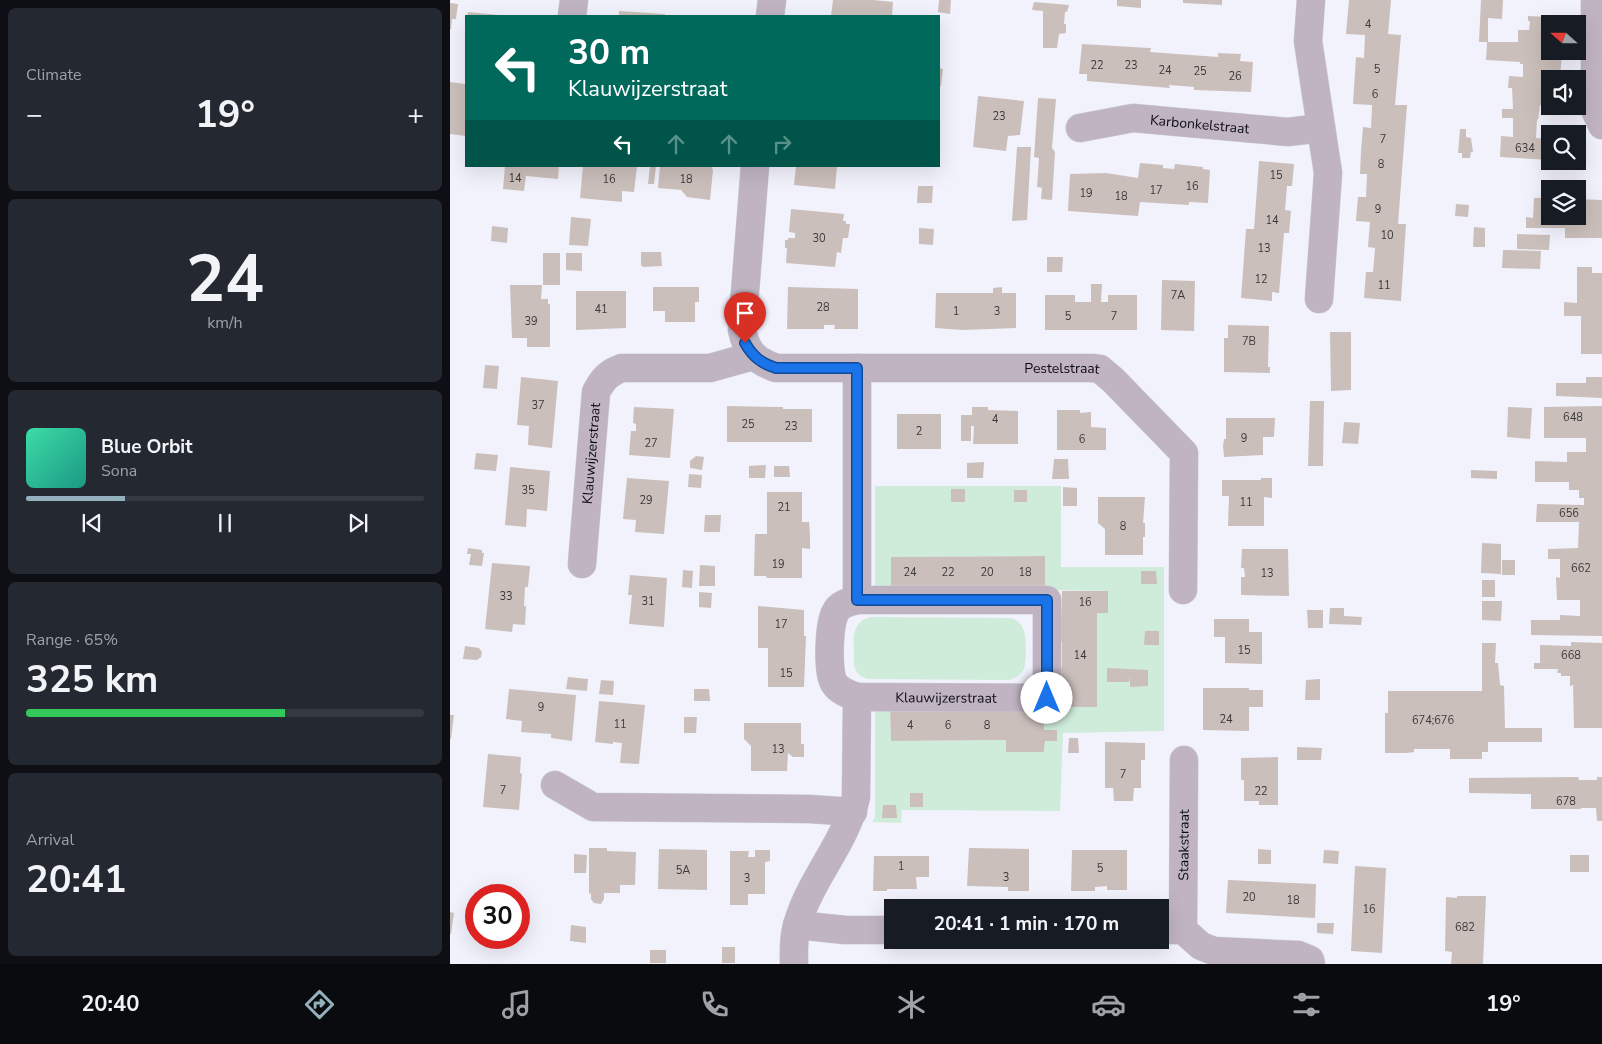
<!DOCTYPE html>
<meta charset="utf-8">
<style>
body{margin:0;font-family:"Nunito Sans",sans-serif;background:#242831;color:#f1f3f6;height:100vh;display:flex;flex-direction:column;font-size:19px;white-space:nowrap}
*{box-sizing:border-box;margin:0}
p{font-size:16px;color:#9ea1a6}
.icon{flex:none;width:28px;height:28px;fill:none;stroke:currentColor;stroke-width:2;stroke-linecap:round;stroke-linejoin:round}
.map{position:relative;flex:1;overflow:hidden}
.panel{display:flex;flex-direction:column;gap:8px;padding:8px;background:#0d0f14;width:450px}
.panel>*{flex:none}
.hud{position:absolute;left:15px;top:15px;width:475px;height:152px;border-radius:0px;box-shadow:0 5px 20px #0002;background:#00695c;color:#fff;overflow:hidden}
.needle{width:32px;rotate:291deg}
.buttons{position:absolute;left:1091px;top:15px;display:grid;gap:10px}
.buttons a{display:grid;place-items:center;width:45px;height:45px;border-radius:0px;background:#171b24;box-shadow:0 5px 20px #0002;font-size:25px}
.speed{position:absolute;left:15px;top:884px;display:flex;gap:10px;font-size:25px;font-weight:700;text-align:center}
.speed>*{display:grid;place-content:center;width:65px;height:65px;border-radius:50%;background:#171b24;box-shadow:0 5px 20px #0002;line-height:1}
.speed .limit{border:8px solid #d22;background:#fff;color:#111}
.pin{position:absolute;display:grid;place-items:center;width:42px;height:42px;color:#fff;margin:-51px -21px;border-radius:50% 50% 50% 0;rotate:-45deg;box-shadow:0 0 5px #0007}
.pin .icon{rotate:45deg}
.me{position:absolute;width:55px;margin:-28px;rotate:0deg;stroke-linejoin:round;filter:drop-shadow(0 0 4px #0008)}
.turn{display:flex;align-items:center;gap:18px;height:105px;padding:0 20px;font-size:22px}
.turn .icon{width:65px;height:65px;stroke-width:2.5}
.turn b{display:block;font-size:35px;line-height:42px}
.lanes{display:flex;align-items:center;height:48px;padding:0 20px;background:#0003;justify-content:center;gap:25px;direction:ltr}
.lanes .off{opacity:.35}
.big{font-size:38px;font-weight:700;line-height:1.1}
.panel .card{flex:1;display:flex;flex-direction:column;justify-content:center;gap:8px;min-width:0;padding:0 18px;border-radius:8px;background:#242831}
.panel .dial{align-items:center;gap:0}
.dial b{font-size:65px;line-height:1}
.song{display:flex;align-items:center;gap:15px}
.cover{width:60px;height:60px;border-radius:8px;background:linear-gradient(135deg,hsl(160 70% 55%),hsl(170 70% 35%))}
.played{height:5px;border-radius:2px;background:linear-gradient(90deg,#93b1bc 25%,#363941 25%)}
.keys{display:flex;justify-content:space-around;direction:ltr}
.heat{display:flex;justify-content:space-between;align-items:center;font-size:28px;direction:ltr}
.charge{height:8px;border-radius:4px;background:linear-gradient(90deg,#34c759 65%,#363941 0)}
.trip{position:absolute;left:434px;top:899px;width:285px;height:50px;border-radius:0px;background:#171b24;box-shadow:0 5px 20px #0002;font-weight:700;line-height:50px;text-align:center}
.menu{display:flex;height:80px;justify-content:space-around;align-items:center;background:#090b0e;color:#9ea1a6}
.menu .icon{width:35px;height:35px}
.menu .current{color:#93b1bc}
.menu b{font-size:22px;color:#f1f3f6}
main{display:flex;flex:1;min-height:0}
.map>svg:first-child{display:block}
.green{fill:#cfecdb}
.building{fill:#cbbfbb}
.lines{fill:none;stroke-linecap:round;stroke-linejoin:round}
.minor-casing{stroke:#cdcdd7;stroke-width:29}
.minor{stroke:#c0b4c2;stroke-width:28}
.route-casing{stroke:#114b97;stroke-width:12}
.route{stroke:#1a73e8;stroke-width:9}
.labels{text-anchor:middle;stroke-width:5;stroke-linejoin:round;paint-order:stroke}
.number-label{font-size:11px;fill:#3c393a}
.street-label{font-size:14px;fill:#0c0c0f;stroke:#fff}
</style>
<main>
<section class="panel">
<div class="card"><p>Climate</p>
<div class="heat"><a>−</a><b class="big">19°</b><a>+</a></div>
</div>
<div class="card dial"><b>24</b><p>km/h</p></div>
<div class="card">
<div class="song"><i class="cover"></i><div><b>Blue Orbit</b><p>Sona</p></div></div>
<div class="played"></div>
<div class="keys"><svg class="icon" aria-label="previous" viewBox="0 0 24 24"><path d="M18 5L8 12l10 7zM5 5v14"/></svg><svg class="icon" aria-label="pause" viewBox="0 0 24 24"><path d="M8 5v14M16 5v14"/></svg><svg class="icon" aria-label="next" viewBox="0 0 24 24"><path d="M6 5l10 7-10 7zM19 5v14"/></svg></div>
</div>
<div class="card"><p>Range · 65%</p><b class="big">325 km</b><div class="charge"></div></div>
<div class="card"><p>Arrival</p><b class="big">20:41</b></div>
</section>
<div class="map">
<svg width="1152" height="964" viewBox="0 0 1152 964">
<rect width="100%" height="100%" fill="#f2f2fd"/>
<path class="green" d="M425,486H611V567H714V731L613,733L610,811L452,810L451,823L422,822L425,817V708H440L441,741L556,740V752H594L595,741H607V731L594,730V707H647V613L658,612V591L595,590L594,556L441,557V590H425Z
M421,617L561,618C565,619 569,621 571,625C577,631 577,660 574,669C571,675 565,679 558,680L418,679C412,677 408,675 405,669C403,664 404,659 404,653C403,638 402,621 421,617Z"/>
<path class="building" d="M383,0H423L443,2L442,16H381Z
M489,0H501L500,14L488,12Z
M667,0H691V8L667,6Z
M733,0H772V5L733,3Z
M899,0H941L938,34L951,35L945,105H957L948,224H956L951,301L914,298L916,272H923L925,248L918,247L920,222L906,221V220L908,197H916L917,174H910L911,151L913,127L921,128L922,105L903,104L906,57L914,58L915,35L896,34Z
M1031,0H1053L1052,19L1038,18V42H1029Z
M584,2L619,5L617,12H615L614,24H616V33L609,34L607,48H593V11L582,10Z
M0,3L8,4L6,19H2L1,29H0Z
M169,11L215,14V16H169Z
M18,12L49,15V16H17Z
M1078,16L1098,17V20H1113V24H1100V51H1112L1110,79H1100V105H1090L1088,120L1087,119L1086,138L1100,139V160L1050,157L1051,136L1063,137V118H1052V109H1063L1062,88H1058L1059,76L1073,77V64H1070V62L1036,60L1037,42H1068V30H1079L1080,21H1078Z
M632,44L699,48H701L700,52L768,57V53L791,54L790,61L803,62L801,92L744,90V87L732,86L719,85L720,88L637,81V74H629Z
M489,68L493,69L491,86H489Z
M0,82L16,84V136L0,134Z
M528,96L574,101L570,135L558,136L556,151L523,147Z
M588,98L606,99L602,148L605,152L602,200L591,199L592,188L587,187L589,158L584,157Z
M1010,129H1016V137L1021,138L1023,152H1021L1020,158H1012V153H1008Z
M567,147H581L577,220L562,221Z
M809,161L844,164L842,186H837L835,210L841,211L839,233H834L829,293L822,292V301L791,298L796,229H804Z
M690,163L713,165V168L724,169L725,164L753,167V169L760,170L758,203L739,202V205L690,202L688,216L618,211L620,174L656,173L688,178Z
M55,166H109L108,179L76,176L74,191L53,189Z
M133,166H187L184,192L172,191V202L130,198Z
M200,166H206L204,184H198Z
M210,166H261L263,170L260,200L237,197L231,190L208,188Z
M346,166H387L385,189L344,185Z
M468,186H483L482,203H467Z
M1084,198H1100V216H1128V199L1152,200V238H1115V228H1076V217L1083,218Z
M1006,204L1019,205L1018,217L1005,216Z
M341,209L394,214L393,221H396V224H400L398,238H393L391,253L387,252L385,267L336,263L337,248H335V240H338V238H345V233L339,232Z
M121,217L141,219L138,246L119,245Z
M42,226L58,228L57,243L41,241Z
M1024,227L1035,228V247H1023Z
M469,228L484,229L483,245L469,244Z
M1067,234L1100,235L1099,250L1067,249Z
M1053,250L1091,251L1090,269L1052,268Z
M191,252H211L212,266L193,267L191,265Z
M93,253H110V285H93Z
M116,253H132V271L116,270Z
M597,257H613L612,272H597Z
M1127,267H1142V273H1152V354H1131V316H1114V302L1127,303Z
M712,280L745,281L744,331L711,330Z
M641,284H652L651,302H658V295H687V330H595V295H625V302H641Z
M60,285H92L91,299H98V304H100V347H77V338H62Z
M203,287H249V302H245V322H215V311H203Z
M338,287L408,289V329H384L385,325H374V329H337Z
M552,287V293H566V328L513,330L485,328L486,293H543V288Z
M126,291H176V328L126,330Z
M778,325L819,326L818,367H820V373L774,372V338H778Z
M880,332H901V390L881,391Z
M35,365L49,366L47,389L33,388Z
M71,377L108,381L102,448L78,445L79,426L67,425Z
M1136,377H1152V398L1106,396V383H1136Z
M860,401H874L873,466H858Z
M277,406L333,407V409H362V442H277Z
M1152,406V636L1081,635V620H1110V615L1130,616V600H1107L1106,577L1110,578V559H1098V549L1128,548L1129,522H1086L1087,504L1134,505V498H1129V490H1119V482H1085V461L1117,462V452H1136V438H1094V407Z
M184,407L224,409L220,458L179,455L181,431H186V424L183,423Z
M522,407H538V410L568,411V444H523L524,426H521V441H511V415H522Z
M1058,407L1082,408L1080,439L1057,437Z
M607,410H630V413L641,412V427L656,428V450H607Z
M447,414H491V449H447Z
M776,418H825L824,437H813V455L774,457L773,446L774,439H776Z
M894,422L910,423L908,444L892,443Z
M26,453L48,455L46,471L24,469Z
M246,456L254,457L252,470L240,468V461Z
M604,459H618L619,479H602Z
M534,462L533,478H517V463Z
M316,465L315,478H299V466Z
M324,466H339L340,477H324Z
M60,467L100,471L97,511L77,509L76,527L55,525Z
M1021,470L1047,471V479L1021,478Z
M239,474L252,475L251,488L238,487Z
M177,478L219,481L214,534L185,532L186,520L173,519Z
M811,478H822V498L814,497V526H778L779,496H772V480H811Z
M613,487L627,488V506H613Z
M501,489H515V502H501Z
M564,490H577V502H564Z
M317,492H352V522H359L360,535V549L352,548V578H317L316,576H304L305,534H317Z
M648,497H695L693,523H695V537H693V555H655V529L648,523Z
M255,515H271L270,532H254Z
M1032,543L1051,544V574L1031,573Z
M18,548L32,550V553H34L32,566L19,565L21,554H17Z
M792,549H838L839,596L791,595V577H795L794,568H791Z
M595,556V588H441V557Z
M1052,560H1065V575H1052Z
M42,563L80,566L78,587H75L74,606H76L75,625L63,624L62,632L35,629Z
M250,565L265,566V586H249Z
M233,570L243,571L242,588L232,587Z
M691,571H706L707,584H691Z
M180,575L217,578L214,627L179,624L182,595H178Z
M1032,580H1045V597H1032Z
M612,591H658V613H647V707H612V680H610V668L612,667V642H610Z
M249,592L262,593L261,608L249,607Z
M1032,601H1052L1051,621L1032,620Z
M308,606L354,610V636H356L354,687H318V648H308Z
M880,608H894V616L912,617L911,625L879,624Z
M857,610H873V628H858Z
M764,619H799V632H812V664L775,663V637H764Z
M695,631H709V645H694Z
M1121,642L1152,643V728H1124L1123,686L1125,685L1120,686V676H1111V673H1107L1108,669H1084V663H1090V645L1121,646Z
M1032,643H1046L1045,663H1048L1050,685L1054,686L1055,728H1092V742H1038V752H1032V759H1000V749H964V752L957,753H935V713H938V691H1032Z
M15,646L29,648L32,652L31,657L27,660L13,659Z
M657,668L698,670V686L680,687V676L679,682H657Z
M118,677L138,679L137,691L116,689Z
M870,679V700H855L856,680Z
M151,680L164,681L163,695L149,694Z
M753,688H799V690H813V707H799V731L753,730Z
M59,689L126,695L122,741L101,738V734L71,732L72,721L56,719Z
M244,689H259L260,701H244Z
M149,701L195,705L189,764L170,763L172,743L163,742V744L145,742Z
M440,709H594V730H607V741H595L594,752H556V740L441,741Z
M0,715H4L1,739H0Z
M234,717H247L246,733H234Z
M294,723H351V744H354V757H343L338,753L337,771H301V746L294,739Z
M619,738H628L629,753H618Z
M655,742L695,743V760H691V788H684L683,801H664L663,788H655Z
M847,747L872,748L871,760H847Z
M38,754L71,757L70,773L72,774L69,810L33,807Z
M828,757V805H809V801H794V780H791V758Z
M1128,777L1129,780H1147V777H1152V821H1147L1146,808H1131V809H1081V794L1019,793V778Z
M460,793H473V807H460Z
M433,805H446L447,818H432Z
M139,848H157V851L186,852L185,885H170V893H154V899L151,904L144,903L141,899V894L139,893Z
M519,848L579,849V891H558V887L517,886Z
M209,849L257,850V890L208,889Z
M808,849L821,850V864H808Z
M305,850H320V861L315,862V894H298V905H280V851H299L298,857H305Z
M622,850H677V890H657V886L645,887V891H621Z
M874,850L889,851L888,864L873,863Z
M124,854L137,855L136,873H124Z
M1120,855H1139V872H1120Z
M424,856H479V877H466L467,889H437V891H423Z
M905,866L936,868L932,953L901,951Z
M778,880L866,884L865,918L776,913Z
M1007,896H1036L1033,964H1001L1002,952L995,951L996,897L1007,898Z
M0,912L4,913L1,934H0Z
M867,923H884L883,934L867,933Z
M121,925L136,927V943L120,941Z
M272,947H285V963H272Z
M200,950H216V963H200Z"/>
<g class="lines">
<g class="minor-casing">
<g id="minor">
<path d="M861,0L858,41L878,173L869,299"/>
<path d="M1145,0V110L1152,125"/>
<path d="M122,16L124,0"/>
<path d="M320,16L322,0"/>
<path id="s1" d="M630,128L683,118L838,132L871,128"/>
<path d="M305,166L292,330C297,352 304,360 326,368H407V600C398,602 389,604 385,613C379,626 377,671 384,683C389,691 398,694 407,697L406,797C396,843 359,880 347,926C343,938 344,951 344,964"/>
<path id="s2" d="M407,368H642L650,369L663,380L734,453L733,590"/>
<path id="s3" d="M132,564L146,392C153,379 158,373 172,368H260L303,356"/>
<path id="s4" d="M407,697L597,698V600H407"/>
<path d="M105,785L143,807L360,809L403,812"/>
<path d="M347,925L395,930H442"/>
<path d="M710,930H733L751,946L764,951L848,955L860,960L861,964"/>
<path id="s5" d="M733,930L734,760"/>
</g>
</g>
<use href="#minor" class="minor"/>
</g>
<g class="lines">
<g class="route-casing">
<path id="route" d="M295,343C303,357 311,363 326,368H407V600H597V698"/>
</g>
<use href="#route" class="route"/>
</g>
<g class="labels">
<g class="number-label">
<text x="918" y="28">4</text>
<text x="647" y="69">22</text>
<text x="681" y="69">23</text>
<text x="927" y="73">5</text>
<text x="715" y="74">24</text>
<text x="750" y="75">25</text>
<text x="785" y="80">26</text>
<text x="925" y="98">6</text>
<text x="549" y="120">23</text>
<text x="933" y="143">7</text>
<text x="1075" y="152">634</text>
<text x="931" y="168">8</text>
<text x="826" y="179">15</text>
<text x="65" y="182">14</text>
<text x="159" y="183">16</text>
<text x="236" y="183">18</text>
<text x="742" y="190">16</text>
<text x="706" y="194">17</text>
<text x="636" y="197">19</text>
<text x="671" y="200">18</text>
<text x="928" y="213">9</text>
<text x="822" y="224">14</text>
<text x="937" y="239">10</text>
<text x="369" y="242">30</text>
<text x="814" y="252">13</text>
<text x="811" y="283">12</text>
<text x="934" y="289">11</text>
<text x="728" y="299">7A</text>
<text x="373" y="311">28</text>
<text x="151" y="313">41</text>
<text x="506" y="315">1</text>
<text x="547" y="315">3</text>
<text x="618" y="320">5</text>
<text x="664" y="320">7</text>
<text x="81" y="325">39</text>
<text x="799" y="345">7B</text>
<text x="88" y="409">37</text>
<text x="1123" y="421">648</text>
<text x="545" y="423">4</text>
<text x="298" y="428">25</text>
<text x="341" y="430">23</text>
<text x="469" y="435">2</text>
<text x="794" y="442">9</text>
<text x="632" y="443">6</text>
<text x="201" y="447">27</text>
<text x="78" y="494">35</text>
<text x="196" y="504">29</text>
<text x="796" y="506">11</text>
<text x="334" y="511">21</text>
<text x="1119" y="517">656</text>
<text x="673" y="530">8</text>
<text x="328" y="568">19</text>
<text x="1131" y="572">662</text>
<text x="460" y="576">24</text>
<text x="498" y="576">22</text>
<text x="537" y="576">20</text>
<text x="575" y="576">18</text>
<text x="817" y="577">13</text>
<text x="56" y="600">33</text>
<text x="198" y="605">31</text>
<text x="635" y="606">16</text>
<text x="331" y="628">17</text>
<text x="794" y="654">15</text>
<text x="630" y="659">14</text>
<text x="1121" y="659">668</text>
<text x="336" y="677">15</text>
<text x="91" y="711">9</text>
<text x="776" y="723">24</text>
<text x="983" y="724">674;676</text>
<text x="170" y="728">11</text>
<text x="460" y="729">4</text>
<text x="498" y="729">6</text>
<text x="537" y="729">8</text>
<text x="328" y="753">13</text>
<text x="673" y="778">7</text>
<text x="53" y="794">7</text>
<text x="811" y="795">22</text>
<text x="1116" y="805">678</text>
<text x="451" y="870">1</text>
<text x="650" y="872">5</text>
<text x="233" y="874">5A</text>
<text x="556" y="881">3</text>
<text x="297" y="882">3</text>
<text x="799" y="901">20</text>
<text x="843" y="904">18</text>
<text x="919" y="913">16</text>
<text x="1015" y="931">682</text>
</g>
<g class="street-label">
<text dy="5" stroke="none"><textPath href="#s1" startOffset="121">Karbonkelstraat</textPath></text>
<text dy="5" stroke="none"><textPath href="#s2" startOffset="205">Pestelstraat</textPath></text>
<text dy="5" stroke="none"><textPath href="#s3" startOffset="111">Klauwijzerstraat</textPath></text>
<text dy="5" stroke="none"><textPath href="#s4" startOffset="89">Klauwijzerstraat</textPath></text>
<text dy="5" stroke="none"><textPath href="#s5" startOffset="85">Staakstraat</textPath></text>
</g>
</g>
</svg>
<div class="buttons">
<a><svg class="needle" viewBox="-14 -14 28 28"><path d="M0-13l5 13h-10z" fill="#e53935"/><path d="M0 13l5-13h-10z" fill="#9ea1a6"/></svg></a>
<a><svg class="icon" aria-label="sound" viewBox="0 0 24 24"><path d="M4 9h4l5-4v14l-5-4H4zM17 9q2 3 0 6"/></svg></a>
<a><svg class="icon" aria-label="search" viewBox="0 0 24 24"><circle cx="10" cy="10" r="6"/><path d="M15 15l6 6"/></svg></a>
<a><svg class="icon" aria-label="layers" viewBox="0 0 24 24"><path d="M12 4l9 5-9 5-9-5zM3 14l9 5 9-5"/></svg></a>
</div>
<div class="speed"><div class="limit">30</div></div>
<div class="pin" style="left:295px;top:343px;background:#d93025"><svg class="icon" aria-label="arrive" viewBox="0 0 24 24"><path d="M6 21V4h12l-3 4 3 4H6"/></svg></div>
<svg class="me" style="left:597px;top:698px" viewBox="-20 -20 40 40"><circle r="19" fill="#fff"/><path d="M0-13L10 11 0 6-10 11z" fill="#1a73e8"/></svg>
<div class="trip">20:41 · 1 min · 170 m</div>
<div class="hud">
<div class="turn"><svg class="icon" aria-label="left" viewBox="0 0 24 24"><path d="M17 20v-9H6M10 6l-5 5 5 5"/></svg><div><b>30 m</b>Klauwijzerstraat</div></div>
<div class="lanes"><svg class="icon" aria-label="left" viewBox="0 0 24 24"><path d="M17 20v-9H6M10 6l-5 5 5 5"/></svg><svg class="icon off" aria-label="ahead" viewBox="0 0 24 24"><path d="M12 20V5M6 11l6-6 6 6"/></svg><svg class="icon off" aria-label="ahead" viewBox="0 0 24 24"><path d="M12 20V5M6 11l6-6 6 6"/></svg><svg class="icon off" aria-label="right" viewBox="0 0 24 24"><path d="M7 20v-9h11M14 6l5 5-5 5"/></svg></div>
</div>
</div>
</main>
<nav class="menu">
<b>20:40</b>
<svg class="icon current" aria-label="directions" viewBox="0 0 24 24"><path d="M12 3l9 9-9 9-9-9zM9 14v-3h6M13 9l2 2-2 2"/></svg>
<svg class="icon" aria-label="music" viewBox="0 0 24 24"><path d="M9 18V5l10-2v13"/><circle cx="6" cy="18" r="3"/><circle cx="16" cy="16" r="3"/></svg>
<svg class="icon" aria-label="phone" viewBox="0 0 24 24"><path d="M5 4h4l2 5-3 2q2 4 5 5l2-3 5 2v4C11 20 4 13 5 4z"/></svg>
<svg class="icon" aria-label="climate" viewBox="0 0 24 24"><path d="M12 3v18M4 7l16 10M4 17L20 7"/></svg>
<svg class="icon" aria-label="car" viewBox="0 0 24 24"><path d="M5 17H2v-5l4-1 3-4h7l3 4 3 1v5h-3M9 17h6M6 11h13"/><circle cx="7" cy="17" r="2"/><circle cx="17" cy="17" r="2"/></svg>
<svg class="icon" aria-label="filters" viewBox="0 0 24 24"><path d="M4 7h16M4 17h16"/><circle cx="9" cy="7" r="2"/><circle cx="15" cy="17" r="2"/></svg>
<b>19°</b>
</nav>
